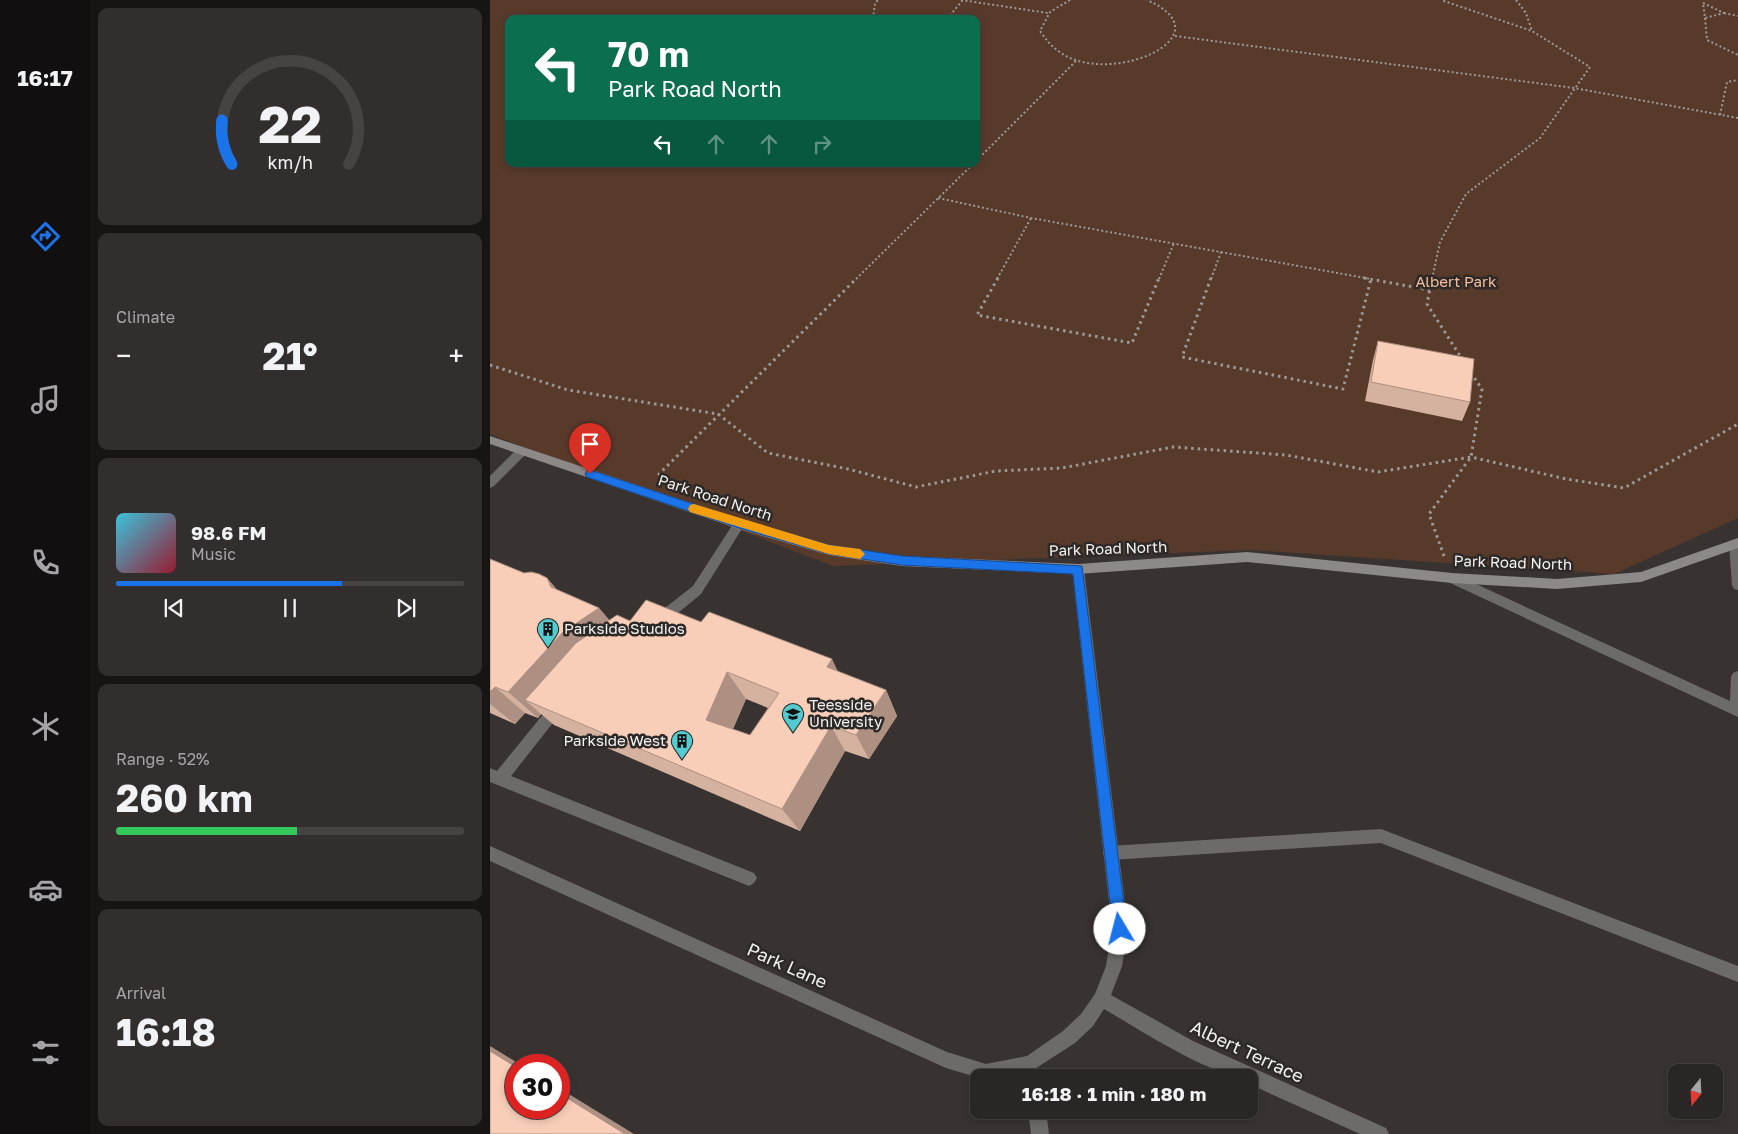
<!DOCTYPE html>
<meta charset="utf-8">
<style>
body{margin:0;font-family:"Golos Text",sans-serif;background:#322e2d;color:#f1f3f6;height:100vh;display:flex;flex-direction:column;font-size:19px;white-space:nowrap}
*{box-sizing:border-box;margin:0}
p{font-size:16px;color:#a5a5a7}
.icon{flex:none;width:28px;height:28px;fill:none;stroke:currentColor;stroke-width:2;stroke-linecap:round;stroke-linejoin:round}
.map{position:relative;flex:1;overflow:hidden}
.details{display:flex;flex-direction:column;gap:8px;padding:8px;background:#171514;width:400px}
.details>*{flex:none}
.guide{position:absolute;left:15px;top:15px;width:475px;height:152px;border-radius:10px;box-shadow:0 2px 8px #0003,0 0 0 1px #464342;background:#0b6e4f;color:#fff;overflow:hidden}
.needle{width:32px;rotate:198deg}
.controls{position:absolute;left:1178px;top:1064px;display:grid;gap:10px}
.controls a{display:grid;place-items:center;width:55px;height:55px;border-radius:10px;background:#2a2625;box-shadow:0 2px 8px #0003,0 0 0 1px #464342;font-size:25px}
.speed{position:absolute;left:15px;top:1054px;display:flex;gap:10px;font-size:25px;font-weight:700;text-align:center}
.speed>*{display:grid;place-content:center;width:65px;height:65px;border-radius:50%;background:#2a2625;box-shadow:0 2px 8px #0003,0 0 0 1px #464342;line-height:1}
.speed .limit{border:8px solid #d22;background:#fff;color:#111}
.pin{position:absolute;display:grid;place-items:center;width:42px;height:42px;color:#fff;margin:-51px -21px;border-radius:50% 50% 50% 0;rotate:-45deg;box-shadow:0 0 5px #0007}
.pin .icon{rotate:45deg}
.me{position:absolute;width:55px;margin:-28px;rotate:352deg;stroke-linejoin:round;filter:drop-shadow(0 0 4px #0008)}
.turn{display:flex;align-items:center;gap:18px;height:105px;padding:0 20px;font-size:22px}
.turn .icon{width:65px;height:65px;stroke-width:2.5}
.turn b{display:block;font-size:35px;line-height:42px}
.lanes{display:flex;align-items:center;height:48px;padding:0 20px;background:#0003;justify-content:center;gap:25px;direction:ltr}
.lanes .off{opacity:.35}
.big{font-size:38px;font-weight:700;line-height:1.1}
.details .tile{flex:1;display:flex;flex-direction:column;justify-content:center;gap:8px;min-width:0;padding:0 18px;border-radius:10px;background:#322e2d}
.details .dial{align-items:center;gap:0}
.dial svg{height:130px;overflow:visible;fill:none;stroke:#464342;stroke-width:7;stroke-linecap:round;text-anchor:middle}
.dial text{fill:#f1f3f6;stroke:none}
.song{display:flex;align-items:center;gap:15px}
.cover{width:60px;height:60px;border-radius:8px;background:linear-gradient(135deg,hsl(190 70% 55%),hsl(350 70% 35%))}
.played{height:5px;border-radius:2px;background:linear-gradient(90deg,#1a73e8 65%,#464342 65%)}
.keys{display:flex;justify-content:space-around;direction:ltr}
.heat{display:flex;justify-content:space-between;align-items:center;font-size:28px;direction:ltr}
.charge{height:8px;border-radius:4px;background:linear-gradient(90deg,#34c759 52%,#464342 0)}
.trip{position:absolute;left:480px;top:1069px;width:288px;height:50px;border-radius:10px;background:#2a2625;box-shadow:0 2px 8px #0003,0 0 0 1px #464342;font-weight:700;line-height:50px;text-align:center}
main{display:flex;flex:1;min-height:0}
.tab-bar{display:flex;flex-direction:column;width:90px;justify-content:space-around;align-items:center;background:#110f0f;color:#a5a5a7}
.tab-bar .icon{width:35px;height:35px}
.tab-bar .on{color:#1a73e8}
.tab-bar b{font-size:22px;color:#f1f3f6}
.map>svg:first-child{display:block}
.green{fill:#583a2b;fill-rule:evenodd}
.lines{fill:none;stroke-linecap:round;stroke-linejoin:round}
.path-far1{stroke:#9c9997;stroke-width:2;stroke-dasharray:2 2.5;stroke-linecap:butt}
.path{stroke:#9c9997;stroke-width:3;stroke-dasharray:2.5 4;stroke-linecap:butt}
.lane{fill:#6d6b69;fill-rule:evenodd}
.street{fill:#6d6b69;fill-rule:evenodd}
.secondary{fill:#8c8987;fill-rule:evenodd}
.wall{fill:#d5b19f;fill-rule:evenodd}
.shaded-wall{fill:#ae9082}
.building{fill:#f8ceb9;stroke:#ae9082;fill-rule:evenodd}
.route{fill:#1a73e8;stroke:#114b97}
.slow{fill:#f59e0b}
.labels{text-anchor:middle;stroke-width:5;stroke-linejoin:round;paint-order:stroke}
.park-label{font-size:15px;fill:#f8bd9f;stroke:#2d2927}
.street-label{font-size:15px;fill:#f4f2f0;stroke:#2d2927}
.poi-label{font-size:15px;fill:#f4f2f0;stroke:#2d2927;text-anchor:start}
.near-street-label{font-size:18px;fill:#f4f2f0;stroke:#2d2927}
</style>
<main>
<nav class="tab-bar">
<b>16:17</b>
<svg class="icon on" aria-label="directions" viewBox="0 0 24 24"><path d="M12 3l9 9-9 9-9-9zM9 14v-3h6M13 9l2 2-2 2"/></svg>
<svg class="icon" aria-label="music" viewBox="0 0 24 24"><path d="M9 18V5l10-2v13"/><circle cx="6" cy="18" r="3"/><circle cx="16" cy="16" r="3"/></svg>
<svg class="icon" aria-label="phone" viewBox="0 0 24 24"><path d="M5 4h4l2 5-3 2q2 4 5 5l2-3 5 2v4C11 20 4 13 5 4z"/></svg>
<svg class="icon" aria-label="climate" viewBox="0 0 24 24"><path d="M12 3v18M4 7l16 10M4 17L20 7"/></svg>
<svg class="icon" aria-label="car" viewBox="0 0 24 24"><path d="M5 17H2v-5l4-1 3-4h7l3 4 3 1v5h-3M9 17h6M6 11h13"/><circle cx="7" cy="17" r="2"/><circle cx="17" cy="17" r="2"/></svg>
<svg class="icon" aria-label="filters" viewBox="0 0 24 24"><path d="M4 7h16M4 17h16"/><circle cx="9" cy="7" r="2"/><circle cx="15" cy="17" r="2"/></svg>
</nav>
<section class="details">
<div class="tile dial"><svg viewBox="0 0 100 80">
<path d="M14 69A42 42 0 1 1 86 69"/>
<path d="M14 69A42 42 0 0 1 8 42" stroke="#1a73e8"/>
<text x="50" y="56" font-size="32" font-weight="700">22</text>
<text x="50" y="72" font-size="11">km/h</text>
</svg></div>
<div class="tile"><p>Climate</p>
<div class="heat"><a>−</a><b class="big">21°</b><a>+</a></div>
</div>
<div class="tile">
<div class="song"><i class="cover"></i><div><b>98.6 FM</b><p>Music</p></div></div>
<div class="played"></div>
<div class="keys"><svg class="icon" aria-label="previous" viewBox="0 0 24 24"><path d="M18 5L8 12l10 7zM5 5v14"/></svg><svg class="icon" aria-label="pause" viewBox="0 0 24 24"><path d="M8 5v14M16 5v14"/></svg><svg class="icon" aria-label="next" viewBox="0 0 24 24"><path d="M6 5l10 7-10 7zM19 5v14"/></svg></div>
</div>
<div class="tile"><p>Range · 52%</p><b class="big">260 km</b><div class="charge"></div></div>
<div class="tile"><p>Arrival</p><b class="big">16:18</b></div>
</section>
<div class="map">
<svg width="1248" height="1134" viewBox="0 0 1248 1134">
<rect width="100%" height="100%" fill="#383331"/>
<path class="green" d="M0,0H1248V518L1124,574L761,550L343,566L0,434ZM19,19H486V164H19Z"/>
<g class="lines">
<path class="path-far1" d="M471,0L558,13
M580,0L560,12L550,31C556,40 562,47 571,53C621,87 739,36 657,0
M1026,0L1036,13L1042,31
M1213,3L1234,13L1215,18Z
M1234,13L1248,16
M1215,18L1217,40L1248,55
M383,19L385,3L388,0
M457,19L472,1
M685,36L1084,88L1248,118
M1230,115L1237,82L1248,80
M486,161L586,61
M448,198L541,218L881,279
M366,279L483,164
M507,279L541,218
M669,279L684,243
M721,279L731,252
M942,279L950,242L976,194L1050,138L1100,67L1042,31L951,0"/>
<path class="path" d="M508,278L487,315L642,343L669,278
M721,278L692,357L853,389L881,279
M874,278L940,290
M942,278L937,304L972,359
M0,365L78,390L228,414L278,453L358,469L426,487L506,471L572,468L683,447L796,455L888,472L981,457L1076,479L1134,488L1248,424
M168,475L367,278
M954,556L939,514L981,457L992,389L981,373"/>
<path class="lane" d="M32,447L38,451L36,454L4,486L0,488V476L28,448Z
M249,519L253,521L255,524L211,594L176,623L171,625L166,623L165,619L166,615L203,586L245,521Z
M68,700L73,702L75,706L73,710L21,776L264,873L267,878L264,883L259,886L0,782V768L7,771L63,702Z
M891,829L1248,966V982L891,843L620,860L615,858L613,853L615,848L620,846Z"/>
<path class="street" d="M1245,540L1248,541V590L1244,589L1242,585L1239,545L1241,541Z
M588,564L592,565L594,569L638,929L632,966L621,995L703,1041L896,1128L899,1134H870L759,1084V1078C723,1078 647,1028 614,1009L603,1026L585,1043L540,1072L512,1078H489L456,1068L0,861V846L457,1052L496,1064L537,1056L573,1031L591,1014L605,994L616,966L622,929L582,569L584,565Z
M962,573L1240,701L1241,677L1243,673L1248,671V717L958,582L956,578L958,574Z
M538,1110H556L559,1134H541Z"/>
<path class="secondary" d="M0,436L249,519L339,545L412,556L588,564L757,552L962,573L1067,579L1151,572L1248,538V548L1151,582L1067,589L962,583L757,562L588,574L412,566L339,555L249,529L0,444Z"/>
</g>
<path class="wall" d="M888,341L980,402L972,421L875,401L883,360Z
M0,559L34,573L57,578L67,590L109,608L119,620L211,622L347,671L396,690L407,716L379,759L355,751L310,831L64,725L51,714L48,718L35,713L25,724L0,713ZM256,699L278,708L260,735L243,729Z"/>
<path class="shaded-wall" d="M57,578L82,607L61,587Z
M109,608L133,636L35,700L51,714L48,718L18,692L73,632Z
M342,659L355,686L337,667Z
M237,672L256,699L236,744L216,720Z
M5,687L35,713L25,724L0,704V692Z
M396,690L407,716L379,759L366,735Z
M341,726L355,751L310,831L292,809Z
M0,1046L31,1065H26V1067L0,1051Z
M69,1088L144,1134H135L69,1093Z"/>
<path class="building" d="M888,341L984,359L980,402L881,382Z
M0,559L34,573L41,572L49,574L57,578L61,587L109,608L73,632L18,692L5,687L0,692Z
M156,600L211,622L219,612L342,659L337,667L396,690L366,735L341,726L292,809L35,700L86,643L127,615L140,621ZM237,672L289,693L260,735L216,720Z
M0,1051L26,1067V1108H69V1093L135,1134H0Z"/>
<path class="route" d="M100,470L249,519L339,545L412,556L592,566L637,929L635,934L630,936L625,934L623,929L583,574L412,565L339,554L249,528L97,477L95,474L97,471Z"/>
<path class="slow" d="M204,504L339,545L370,549L375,554L370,559L339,554L200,512L198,509L200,505Z"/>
<defs>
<g id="building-pin" transform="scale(1.125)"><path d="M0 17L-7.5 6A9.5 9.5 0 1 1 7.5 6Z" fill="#52ccd0" stroke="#2d2927"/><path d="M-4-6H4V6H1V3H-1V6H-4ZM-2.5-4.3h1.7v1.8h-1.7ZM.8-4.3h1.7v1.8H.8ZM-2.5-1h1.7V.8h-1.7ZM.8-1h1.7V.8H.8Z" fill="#111"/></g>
<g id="university-pin" transform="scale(1.125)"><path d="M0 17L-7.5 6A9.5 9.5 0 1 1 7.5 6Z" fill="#52ccd0" stroke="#2d2927"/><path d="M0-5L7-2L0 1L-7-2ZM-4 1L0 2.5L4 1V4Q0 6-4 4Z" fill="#111"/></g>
</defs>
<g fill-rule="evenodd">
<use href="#building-pin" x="58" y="629"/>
<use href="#university-pin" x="303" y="714"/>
<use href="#building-pin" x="192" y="741"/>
</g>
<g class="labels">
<g class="park-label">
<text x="966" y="287">Albert Park</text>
</g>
<g class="street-label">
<text transform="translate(225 498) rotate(18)" y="5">Park Road North</text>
<text transform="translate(618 549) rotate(-2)" y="5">Park Road North</text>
<text transform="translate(1023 563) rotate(2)" y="5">Park Road North</text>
</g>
<g class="poi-label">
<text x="74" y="634">Parkside Studios</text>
<text x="319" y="710">Teesside<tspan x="319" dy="17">University</tspan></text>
<text x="176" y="746" text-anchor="end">Parkside West</text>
</g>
<g class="near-street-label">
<text transform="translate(297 966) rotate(24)" y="6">Park Lane</text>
<text transform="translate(757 1052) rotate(25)" y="6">Albert Terrace</text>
</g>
</g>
</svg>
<div class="controls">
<a><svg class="needle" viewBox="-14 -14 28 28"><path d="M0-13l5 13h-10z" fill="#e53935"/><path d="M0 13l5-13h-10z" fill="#a5a5a7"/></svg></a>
</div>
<div class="speed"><div class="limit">30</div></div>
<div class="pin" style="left:100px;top:474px;background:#d93025"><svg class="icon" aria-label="arrive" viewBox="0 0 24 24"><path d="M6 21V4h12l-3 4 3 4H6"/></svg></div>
<svg class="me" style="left:630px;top:929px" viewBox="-20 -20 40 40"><circle r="19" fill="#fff"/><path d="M0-13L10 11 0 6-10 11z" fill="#1a73e8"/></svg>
<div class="trip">16:18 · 1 min · 180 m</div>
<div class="guide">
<div class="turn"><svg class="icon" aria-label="left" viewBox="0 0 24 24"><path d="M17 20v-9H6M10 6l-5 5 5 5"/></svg><div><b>70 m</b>Park Road North</div></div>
<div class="lanes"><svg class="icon" aria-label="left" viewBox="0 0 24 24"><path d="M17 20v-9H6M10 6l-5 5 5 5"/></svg><svg class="icon off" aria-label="ahead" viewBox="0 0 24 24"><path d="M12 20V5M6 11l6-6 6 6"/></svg><svg class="icon off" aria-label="ahead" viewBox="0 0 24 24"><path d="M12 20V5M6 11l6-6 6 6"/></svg><svg class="icon off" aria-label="right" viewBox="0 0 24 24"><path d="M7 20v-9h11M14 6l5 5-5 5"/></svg></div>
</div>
</div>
</main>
